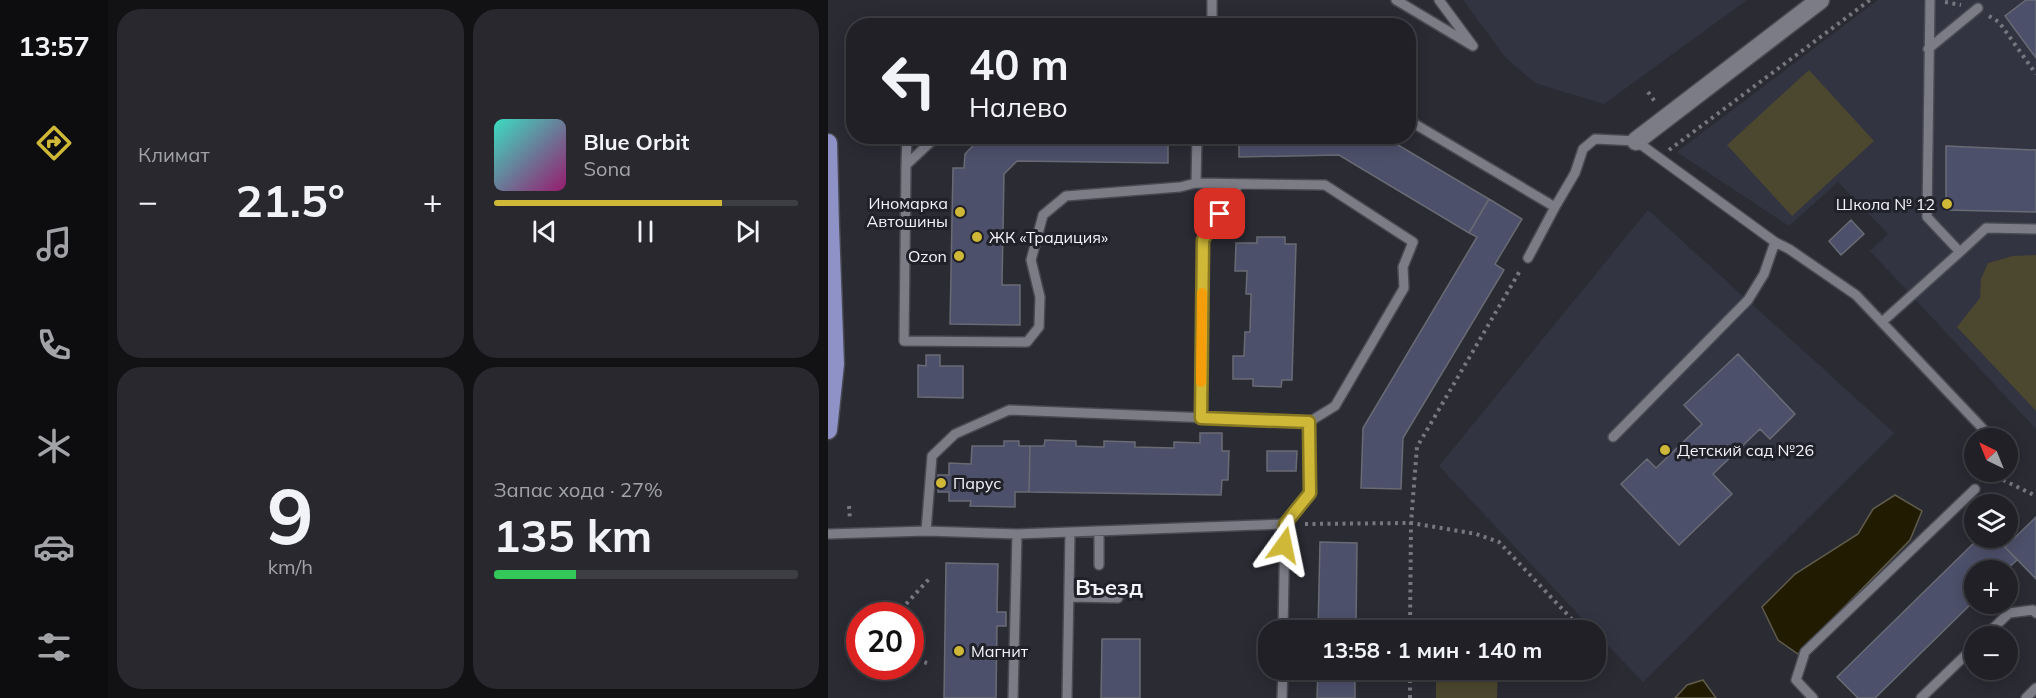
<!DOCTYPE html>
<html lang="ru">
<meta charset="utf-8">
<style>
body{margin:0;font-family:Mulish,sans-serif;background:#28282e;color:#f1f3f6;height:100vh;display:flex;flex-direction:column;font-size:22px;white-space:nowrap}
*{box-sizing:border-box;margin:0}
p{font-size:20px;color:#a2a3a7}
.icon{flex:none;width:33px;height:33px;fill:none;stroke:currentColor;stroke-width:2;stroke-linecap:round;stroke-linejoin:round}
.map{position:relative;flex:1;overflow:hidden}
.details{display:flex;flex-direction:column;gap:9px;padding:9px;background:#121215;width:720px}
.details>*{flex:none}
.top-card{position:absolute;left:18px;top:18px;width:570px;height:126px;border-radius:24px;box-shadow:0 3px 15px #0003,0 0 0 2px #3d3e43;background:#202026;color:#f1f3f6;overflow:hidden}
.needle{width:39px;rotate:317deg}
.fabs{position:absolute;left:1136px;top:428px;display:grid;gap:12px}
.fabs a{display:grid;place-items:center;width:54px;height:54px;border-radius:50%;background:#202026;box-shadow:0 3px 15px #0003,0 0 0 2px #3d3e43;font-size:30px}
.speed{position:absolute;left:18px;top:602px;display:flex;gap:12px;font-size:30px;font-weight:700;text-align:center}
.speed>*{display:grid;place-content:center;width:78px;height:78px;border-radius:50%;background:#202026;box-shadow:0 3px 15px #0003,0 0 0 2px #3d3e43;line-height:1}
.speed .limit{border:9px solid #d22;background:#fff;color:#111}
.pin{position:absolute;display:grid;place-items:center;width:51px;height:51px;color:#fff;margin:-26px;border-radius:12px;box-shadow:0 3px 9px #0006}
.me{position:absolute;width:66px;margin:-33px;rotate:12deg;stroke-linejoin:round;filter:drop-shadow(0 0 4px #0008)}
.turn{display:flex;align-items:center;gap:21px;height:126px;padding:0 24px;font-size:27px}
.turn .icon{width:78px;height:78px;stroke-width:2.5}
.turn b{display:block;font-size:42px;line-height:51px}
.big{font-size:45px;font-weight:700;line-height:1.1}
.details .card{flex:1;display:flex;flex-direction:column;justify-content:center;gap:9px;min-width:0;padding:0 21px;border-radius:24px;background:#28282e}
.details .dial{align-items:center;gap:0}
.dial b{font-size:78px;line-height:1}
.song{display:flex;align-items:center;gap:18px}
.cover{width:72px;height:72px;border-radius:9px;background:linear-gradient(135deg,hsl(170 70% 55%),hsl(320 70% 35%))}
.played{height:6px;border-radius:3px;background:linear-gradient(90deg,#cfb837 75%,#3d3e43 75%)}
.keys{display:flex;justify-content:space-around;direction:ltr}
.heat{display:flex;justify-content:space-between;align-items:center;font-size:33px;direction:ltr}
.charge{height:9px;border-radius:4px;background:linear-gradient(90deg,#34c759 27%,#3d3e43 0)}
.details .tiles{flex:1;display:grid;gap:9px;grid-template-columns:repeat(2,1fr)}
.trip{position:absolute;left:430px;top:620px;width:348px;height:60px;border-radius:24px;background:#202026;box-shadow:0 3px 15px #0003,0 0 0 2px #3d3e43;font-weight:700;line-height:60px;text-align:center}
main{display:flex;flex:1;min-height:0}
.menu{display:flex;flex-direction:column;width:108px;justify-content:space-around;align-items:center;background:#0d0d0f;color:#a2a3a7}
.menu .icon{width:42px;height:42px}
.menu .active{color:#cfb837}
.menu b{font-size:27px;color:#f1f3f6}
.map>svg:first-child{display:block}
.built{fill:#333442}
.green{fill:#4c472f}
.water{fill:#211b01;stroke:#605c4c;stroke-width:1.5}
.building{fill:#4d506a;stroke:#696b74;stroke-width:1.5}
.lines{fill:none;stroke-linecap:round;stroke-linejoin:round}
.lane-casing{stroke:#484951;stroke-width:12}
.street-casing{stroke:#484951;stroke-width:21}
.primary-casing{stroke:#484951;stroke-width:21}
.path{stroke:#77777f;stroke-width:4;stroke-dasharray:3 4.5;stroke-linecap:butt}
.lane{stroke:#7b7c86;stroke-width:9}
.street{stroke:#7b7c86;stroke-width:18}
.primary{stroke:#8e92c6;stroke-width:18}
.route-casing{stroke:#877824;stroke-width:15}
.route{stroke:#cfb837;stroke-width:10}
.slow{stroke:#f59e0b;stroke-width:10}
.poi-dot{fill:#cfb837;stroke:#202129;stroke-width:2}
.labels{text-anchor:middle;stroke-width:6;stroke-linejoin:round;paint-order:stroke}
.poi-label{font-size:16px;fill:#f4f4fa;stroke:#202129;text-anchor:start}
.district-label{font-size:22px;font-weight:bold;fill:#f4f4fa;stroke:#202129}
</style>
<main>
<nav class="menu">
<b>13:57</b>
<svg class="icon active" aria-label="directions" viewBox="0 0 24 24"><path d="M12 3l9 9-9 9-9-9zM9 14v-3h6M13 9l2 2-2 2"/></svg>
<svg class="icon" aria-label="music" viewBox="0 0 24 24"><path d="M9 18V5l10-2v13"/><circle cx="6" cy="18" r="3"/><circle cx="16" cy="16" r="3"/></svg>
<svg class="icon" aria-label="phone" viewBox="0 0 24 24"><path d="M5 4h4l2 5-3 2q2 4 5 5l2-3 5 2v4C11 20 4 13 5 4z"/></svg>
<svg class="icon" aria-label="climate" viewBox="0 0 24 24"><path d="M12 3v18M4 7l16 10M4 17L20 7"/></svg>
<svg class="icon" aria-label="car" viewBox="0 0 24 24"><path d="M5 17H2v-5l4-1 3-4h7l3 4 3 1v5h-3M9 17h6M6 11h13"/><circle cx="7" cy="17" r="2"/><circle cx="17" cy="17" r="2"/></svg>
<svg class="icon" aria-label="filters" viewBox="0 0 24 24"><path d="M4 7h16M4 17h16"/><circle cx="9" cy="7" r="2"/><circle cx="15" cy="17" r="2"/></svg>
</nav>
<section class="details">
<div class="tiles">
<div class="card"><p>Климат</p>
<div class="heat"><a>−</a><b class="big">21.5°</b><a>+</a></div>
</div>
<div class="card">
<div class="song"><i class="cover"></i><div><b>Blue Orbit</b><p>Sona</p></div></div>
<div class="played"></div>
<div class="keys"><svg class="icon" aria-label="previous" viewBox="0 0 24 24"><path d="M18 5L8 12l10 7zM5 5v14"/></svg><svg class="icon" aria-label="pause" viewBox="0 0 24 24"><path d="M8 5v14M16 5v14"/></svg><svg class="icon" aria-label="next" viewBox="0 0 24 24"><path d="M6 5l10 7-10 7zM19 5v14"/></svg></div>
</div>
<div class="card dial"><b>9</b><p>km/h</p></div>
<div class="card"><p>Запас хода · 27%</p><b class="big">135 km</b><div class="charge"></div></div>
</div>
</section>
<div class="map">
<svg width="1208" height="698" viewBox="0 0 1208 698">
<rect width="100%" height="100%" fill="#2a2b33"/>
<path class="built" d="M635,0H919L776,104L707,83L678,58Z
M1050,0H1208V429L1042,251L1060,234L1010,182L961,226L849,152Z
M820,210L1066,433L815,682L768,633V630H765L611,466Z"/>
<path class="green" d="M981,70L1046,141L964,216L899,145Z
M1208,255V411L1129,327L1152,298L1153,279L1160,263L1185,256Z
M608,670L670,671L669,698H608Z"/>
<path class="water" d="M1067,495L1094,511L1082,540L970,654L950,640L934,607L967,574L1030,534L1045,509Z
M875,680L888,698H847L859,685Z"/>
<path class="building" d="M1198,0H1208V58L1177,16Z
M400,23L446,24V26H400Z
M154,136H340V163L189,161L176,174L174,285H192V325L122,324L125,168H136L137,154Z
M411,136H555L661,199L641,233L511,155L411,157Z
M1118,146L1208,150V212L1118,210Z
M661,199L694,219L667,264L676,270L575,438L573,489L533,488L535,428L649,237L641,233Z
M1023,220L1036,234L1013,255L1001,241Z
M429,237H457V244H468L464,380H454L453,387L425,386V379H405V356H416L417,332H422L423,294H418L419,271H407L408,243H429Z
M910,354L967,414L942,439L932,429L885,474L904,494L851,545L793,484L819,459L828,468L874,424L856,405Z
M98,355H112V366H135V398L90,397V365L98,366Z
M372,433H394V451H401L400,480H394L393,495L201,492L202,446H216L217,440L248,441V446L276,447V441L307,442V447L346,448V442L372,443Z
M176,441H191V446H202L201,492H187V507L142,506L143,501H121V492H110V475H121V463L143,464L144,446H176Z
M439,451H469L468,471H439Z
M1208,517V579L1177,547Z
M1152,537H1167L1189,560L1178,570H1146V601L1047,698H1030L1009,677Z
M492,542L529,543L528,630H490Z
M118,563L170,564L169,612H178V626H169L168,698H116Z
M274,639H312V698H273Z
M490,669H527V698H489Z"/>
<g class="lines">
<g class="lane-casing">
<path id="lane" d="M384,0V26
M568,0L645,46L611,0
M1100,49L1150,8
M580,120L727,207L700,258
M109,136L78,165L76,341L199,342L211,327L212,297L203,260L215,215L238,196L352,187L368,183
M78,165L79,136
M727,207L747,173L755,149L767,139L808,141L947,242L936,274L920,300L785,437
M947,242L961,249L1028,295L1158,432
M1132,252L1158,228L1208,229
M1054,322L1132,252L1099,217L1102,0
M373,418L375,240L411,184
M98,531L104,456L127,434L181,410L481,422L507,406L576,288L575,267L585,242L497,185L368,183L369,136
M271,531V565
M0,534L98,531L189,534L242,532L457,524
M241,597L290,598
M455,630L457,524L482,493L481,422
M1157,636L1181,613L1205,610L1208,613
M185,698L189,534
M239,698L242,532
M454,698L455,669
M985,698L968,680L977,652L1147,489
M1093,698L1146,647
M1198,698L1208,688"/>
</g>
<g class="street-casing">
<path id="street" d="M808,141L992,0"/>
</g>
<g class="primary-casing">
<path id="primary" d="M0,143L2,226L1,237
M0,430L7,364L2,226"/>
</g>
<path class="path" d="M1117,2L1133,5
M1161,16L1171,22L1208,74
M820,92L828,103
M841,150L1042,0
M1163,471L1171,478L1208,496
M21,506L22,520
M477,524L583,523L648,534L671,542L754,630
M68,615L101,579
M582,630L583,523L589,447L693,269
M82,658L99,663
M582,698V669"/>
<use href="#lane" class="lane"/>
<use href="#street" class="street"/>
<use href="#primary" class="primary"/>
</g>
<g class="lines">
<g class="route-casing">
<path id="route" d="M392,214L375,240L373,418L481,422L482,493L457,524L456,545"/>
</g>
<use href="#route" class="route"/>
<path class="slow" d="M373,382L374,293"/>
</g>
<g class="poi-dot">
<circle cx="1119" cy="204" r="6"/>
<circle cx="132" cy="212" r="6"/>
<circle cx="149" cy="237" r="6"/>
<circle cx="131" cy="256" r="6"/>
<circle cx="837" cy="450" r="6"/>
<circle cx="113" cy="483" r="6"/>
<circle cx="131" cy="651" r="6"/>
</g>
<g class="labels">
<g class="poi-label">
<text x="120" y="209" text-anchor="end">Иномарка<tspan x="120" dy="18">Автошины</tspan></text>
<text x="1107" y="210" text-anchor="end">Школа № 12</text>
<text x="161" y="243">ЖК «Традиция»</text>
<text x="119" y="262" text-anchor="end">Ozon</text>
<text x="849" y="456">Детский сад №26</text>
<text x="125" y="489">Парус</text>
<text x="143" y="657">Магнит</text>
</g>
<g class="district-label">
<text x="281" y="595">Въезд</text>
</g>
</g>
</svg>
<div class="fabs">
<a><svg class="needle" viewBox="-14 -14 28 28"><path d="M0-13l5 13h-10z" fill="#e53935"/><path d="M0 13l5-13h-10z" fill="#a2a3a7"/></svg></a>
<a><svg class="icon" aria-label="layers" viewBox="0 0 24 24"><path d="M12 4l9 5-9 5-9-5zM3 14l9 5 9-5"/></svg></a>
<a>+</a>
<a>−</a>
</div>
<div class="speed"><div class="limit">20</div></div>
<div class="pin" style="left:392px;top:214px;background:#d93025"><svg class="icon" aria-label="arrive" viewBox="0 0 24 24"><path d="M6 21V4h12l-3 4 3 4H6"/></svg></div>
<svg class="me" style="left:456px;top:545px" viewBox="-20 -20 40 40"><path d="M0-17L14 15 0 8-14 15z" fill="#cfb837" stroke="#fff" stroke-width="4"/></svg>
<div class="trip">13:58 · 1 мин · 140 m</div>
<div class="top-card">
<div class="turn"><svg class="icon" aria-label="left" viewBox="0 0 24 24"><path d="M17 20v-9H6M10 6l-5 5 5 5"/></svg><div><b>40 m</b>Налево</div></div>
</div>
</div>
</main>
